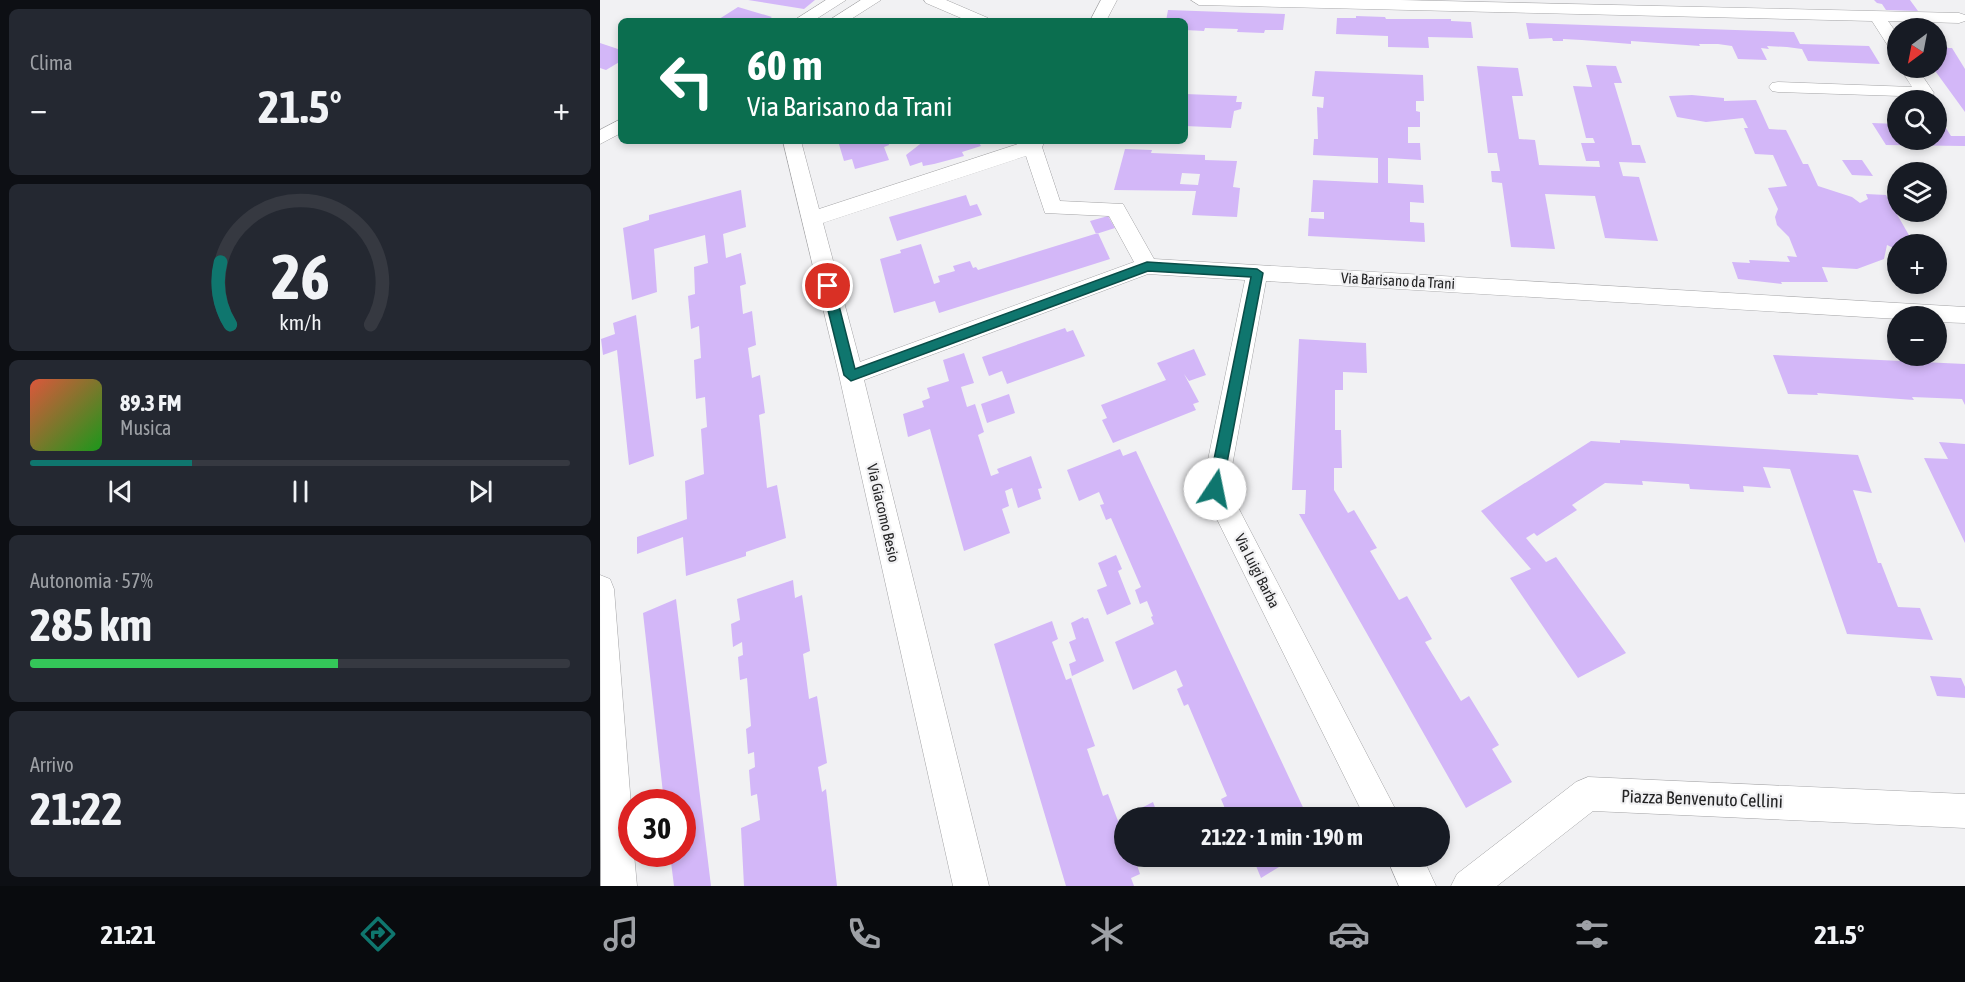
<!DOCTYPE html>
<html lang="it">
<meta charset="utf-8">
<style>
body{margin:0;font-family:"Asap Condensed",sans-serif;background:#242831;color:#f1f3f6;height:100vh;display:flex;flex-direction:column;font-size:22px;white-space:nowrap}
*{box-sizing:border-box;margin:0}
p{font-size:20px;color:#9ea1a6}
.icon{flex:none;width:33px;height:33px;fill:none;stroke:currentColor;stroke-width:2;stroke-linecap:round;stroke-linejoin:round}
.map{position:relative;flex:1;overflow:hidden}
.panel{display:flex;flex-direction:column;gap:9px;padding:9px;background:#0d0f14;width:600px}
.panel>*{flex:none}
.hud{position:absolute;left:18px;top:18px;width:570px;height:126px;border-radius:9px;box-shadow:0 3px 9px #0003;background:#0b6e4f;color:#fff;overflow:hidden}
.needle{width:39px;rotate:212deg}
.controls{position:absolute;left:1287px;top:18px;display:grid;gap:12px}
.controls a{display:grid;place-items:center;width:60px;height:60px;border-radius:50%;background:#171b24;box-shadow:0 3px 9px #0003;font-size:30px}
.speed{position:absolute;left:18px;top:789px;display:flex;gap:12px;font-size:30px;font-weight:700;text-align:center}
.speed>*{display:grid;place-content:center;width:78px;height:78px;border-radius:50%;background:#171b24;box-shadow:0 3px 9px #0003;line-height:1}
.speed .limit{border:9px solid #d22;background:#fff;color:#111}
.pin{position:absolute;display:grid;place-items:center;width:51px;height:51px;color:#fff;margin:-26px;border:3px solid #fff;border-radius:50%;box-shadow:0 2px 6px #0007}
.me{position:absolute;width:66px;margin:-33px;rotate:11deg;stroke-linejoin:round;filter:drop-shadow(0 0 4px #0008)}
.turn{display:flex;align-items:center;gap:21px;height:126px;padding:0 30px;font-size:27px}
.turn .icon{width:78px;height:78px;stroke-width:2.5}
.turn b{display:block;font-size:42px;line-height:51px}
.big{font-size:45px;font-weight:700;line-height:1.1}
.panel .widget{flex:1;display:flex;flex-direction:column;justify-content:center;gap:9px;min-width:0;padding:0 21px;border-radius:9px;background:#242831}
.panel .dial{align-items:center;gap:0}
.dial svg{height:156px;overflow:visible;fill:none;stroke:#363941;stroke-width:7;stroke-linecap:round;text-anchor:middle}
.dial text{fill:#f1f3f6;stroke:none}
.song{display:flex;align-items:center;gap:18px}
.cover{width:72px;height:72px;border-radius:9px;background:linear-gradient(135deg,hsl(10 70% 55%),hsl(120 70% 35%))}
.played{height:6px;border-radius:3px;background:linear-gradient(90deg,#0f766e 30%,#363941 30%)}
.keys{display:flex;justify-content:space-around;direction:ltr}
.heat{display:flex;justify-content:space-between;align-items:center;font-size:33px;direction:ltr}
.charge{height:9px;border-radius:4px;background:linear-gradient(90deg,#34c759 57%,#363941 0)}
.trip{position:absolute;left:514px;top:807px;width:336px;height:60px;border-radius:30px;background:#171b24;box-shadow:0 3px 9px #0003;font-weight:700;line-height:60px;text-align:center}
.menu{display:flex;height:96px;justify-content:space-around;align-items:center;background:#090b0e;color:#9ea1a6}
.menu .icon{width:42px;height:42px}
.menu .selected{color:#0f766e}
.menu b{font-size:27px;color:#f1f3f6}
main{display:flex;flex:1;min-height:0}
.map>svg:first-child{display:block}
.building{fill:#d3b7f8;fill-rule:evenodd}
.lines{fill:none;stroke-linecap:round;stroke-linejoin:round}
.street-casing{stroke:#a4a4a6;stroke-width:1}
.street{fill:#fff;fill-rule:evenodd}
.route{fill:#0f766e;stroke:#0a4d48;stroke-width:1.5}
.labels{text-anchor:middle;stroke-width:4.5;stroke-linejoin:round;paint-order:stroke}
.street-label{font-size:15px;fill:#242425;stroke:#f1f1f3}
.near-street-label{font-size:18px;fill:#242425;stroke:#f1f1f3}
</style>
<main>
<section class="panel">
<div class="widget"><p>Clima</p>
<div class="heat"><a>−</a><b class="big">21.5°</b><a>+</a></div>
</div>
<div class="widget dial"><svg viewBox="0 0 100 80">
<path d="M14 69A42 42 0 1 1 86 69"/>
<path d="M14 69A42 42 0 0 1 9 37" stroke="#0f766e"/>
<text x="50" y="56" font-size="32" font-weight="700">26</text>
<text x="50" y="72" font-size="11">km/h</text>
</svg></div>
<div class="widget">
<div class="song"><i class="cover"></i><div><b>89.3 FM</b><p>Musica</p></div></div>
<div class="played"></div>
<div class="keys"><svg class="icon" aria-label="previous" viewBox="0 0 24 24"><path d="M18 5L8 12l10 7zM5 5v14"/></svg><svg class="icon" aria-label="pause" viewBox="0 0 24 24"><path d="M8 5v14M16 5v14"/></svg><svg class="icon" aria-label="next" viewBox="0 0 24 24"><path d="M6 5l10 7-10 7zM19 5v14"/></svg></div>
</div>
<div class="widget"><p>Autonomia · 57%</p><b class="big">285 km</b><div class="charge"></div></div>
<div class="widget"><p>Arrivo</p><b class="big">21:22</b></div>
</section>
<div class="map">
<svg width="1365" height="886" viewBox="0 0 1365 886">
<rect width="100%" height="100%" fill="#f1f1f3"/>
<path class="building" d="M148,0H215L204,9Z
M1274,0H1310L1318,11L1286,10L1282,4L1277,3Z
M138,7L172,17L166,21H116Z
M568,10L652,13L685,14L683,30H665L664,33L637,32L638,29L605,28L604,31L585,30V21H566Z
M756,16L785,17L786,19H851V21L871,22L873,38L828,37L829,48L788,47V36L736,34L737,18H756Z
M926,23L1194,32L1200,44L1269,46L1280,64L1208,61L1202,49L1187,47L1167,46L1169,49L1161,48L1167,60L1138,59L1132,46L1118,44H1099L1100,46L1031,41V44L982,40L963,39V41H953L952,38L929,39Z
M1336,36L1348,48H1352L1365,69V112L1333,68H1336Z
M0,43L21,50V61L6,70L0,68Z
M986,65L1016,66L1022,83H1014L1031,139L1032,145H1040L1046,163L1019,162L1023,176L1039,177L1058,241L1005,238L995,196L945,194L955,249L911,247L902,183L892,182L891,171H900L897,153H888L877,66L918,68L923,96H912L919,139L935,140L939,165L1000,167L999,161H986L981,143H995L993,138H986L973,86L992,87Z
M715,71L823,75L824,101H816V111L820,112V127H808V143H820L821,160L788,158V183L823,185L824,203L810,202V222L824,223L825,242L708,236L709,218L724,219V212H711L713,180L778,183V158L713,155L714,139H718L717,107L723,108L724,97L712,96Z
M585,94L637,96L636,102H642L641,109L634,111L631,128L585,126Z
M1092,95L1124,98V101L1156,100L1169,129L1186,130L1203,164H1208L1218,186L1252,197L1260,203L1268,199L1266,194L1286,195L1314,244H1298V250L1287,245L1284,259L1257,269L1222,267L1228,282H1181L1182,284L1138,279L1132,262L1150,263L1149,260L1190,262L1187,256L1197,257L1189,237L1177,225L1175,217L1178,209L1168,188L1187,186L1186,184L1173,155L1155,154L1144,128H1148L1143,118L1106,122L1077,117L1069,96Z
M1272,123L1298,124V140H1336V125H1344L1351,136H1365V146L1286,145Z
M238,141H288L289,145L284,147L289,160L255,169L252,159L244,161Z
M324,141H378L381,146L362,152L364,156L334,164L323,166L322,162L310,166L306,155Z
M525,149L552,150L551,153L605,155V160L637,161L633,187L640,188L637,217L592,215L596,191L514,190ZM582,173L600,174L598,185L580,184Z
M1242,160H1262L1273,176L1252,175Z
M141,190L146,227L123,234L126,258L141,253L146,284L140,286L143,314L152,311L156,345L148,348L152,378L160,375L165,413L159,415L167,488L177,485L186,538L146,552V556L86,576L83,537L37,554V537L87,519L85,481L104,474L101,429L107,427L105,397L96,399L94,360L101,358L99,326L91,329L88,296L95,294L94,267L108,263L105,235L54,249L57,292L32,300L23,228L49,220V215Z
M366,195L370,206L377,204L382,215L297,241L289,217Z
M508,216L515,228L496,234L490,221Z
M498,233L510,259L339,313L335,301L294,313L280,259L301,253L300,250L321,244L334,284L340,282L338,276L355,271L353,266L370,261L373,268L376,267L378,270Z
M36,315L54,456L29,465L17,350L3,355L1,339L15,334L13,323Z
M465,328L467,332L473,330L485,356L407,384L402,371L389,376L382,357Z
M699,339L766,343L767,373L743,372V390H735V430H741L742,468H734V490L748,513L754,510L777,548L770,551L799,600L807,596L832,639L825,642L861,701L869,696L899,745L892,749L912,782L866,808L699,514H705L706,490H692Z
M594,349L606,375L589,381L584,374L599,402L593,404L596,410L513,443L502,420L507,418L501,405L566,380L557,363Z
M364,353L374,383L361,387L367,407L375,404L384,432L378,435L391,476L399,473L397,469L431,456L442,488L438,489L441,499L418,508L412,488L405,491L409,506L402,509L410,533L364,551L330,429L308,437L303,414L324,407L322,401L330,398L327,388L349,381L343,360Z
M1173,355L1365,364V405L1362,399L1312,397L1314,400L1217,393L1218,395L1188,394Z
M409,394L415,413L387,423L381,404Z
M1020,440L1258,455L1272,493L1253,490L1278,563H1281L1298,607L1320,608L1333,640L1247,634L1190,469L1163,467L1171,488L1143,486L1144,492L1090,489L1089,484L1042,481L1043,485L1005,483L972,505L977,510L937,536L934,533L926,538L946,562L956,557L1026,653L978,678L910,578L931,569L881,511L991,441L1020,443Z
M1339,442L1365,444V543L1324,458L1348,459Z
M520,449L523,456L536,451L708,818H629L621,799L627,796L588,704L584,706L577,689L583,686L576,670L533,690L515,642L554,624L551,617L553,616L547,601L540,604L535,590L541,587L511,518L506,520L500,505L504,504L499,492L479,501L467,470Z
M516,555L522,569L518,571L531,604L507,615L497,590L507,586L498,563Z
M193,580L195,598L202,595L210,651L203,654L209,699L217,696L227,763L218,767L222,792L226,789L237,886H144L141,828L160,820L157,794L151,796L149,770L155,767L154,752L148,754L146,729L151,726L147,678L140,680L138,657L143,655L142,642L133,647L131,624L140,620L137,599Z
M76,599L111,886H74L70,854H82V802H64L43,613Z
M483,617L484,619L488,618L504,661L472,676L469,664L476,661L469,642L476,639L471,623Z
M452,621L458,639L452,642L466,680L471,678L495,746L487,749L503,796L508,794L518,821L520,819L553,802L559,818H525V856H534L540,874L531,878L534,886H466L394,644Z
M1330,676L1361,678L1365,687V698L1337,696Z
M652,856H697L661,878Z"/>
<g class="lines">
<g class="street-casing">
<path id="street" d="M226,0H246L213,21H193Z
M261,0H281L248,21H228Z
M324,0H346L388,18L390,21H368L326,3Z
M501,0H517L506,21H490Z
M591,0H800L1359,13L1365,15V21L1359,23L1288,21L1298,35V53L1292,52L1272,21L599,5Z
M1300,68H1317L1334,93L1331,97L1178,92L1172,91L1169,87L1172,83L1178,82L1312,87Z
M21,119V133L0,144V130Z
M183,141H201L219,209L427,141H445L442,147L460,201L523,204L554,259L1365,307V323L1336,322V316H1298V319L666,281L628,488L800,818H765L602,489L645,280L548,274L264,380L389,886H353L239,375ZM426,156L445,213L509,216L534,262L260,362L223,223Z
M0,575L10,579L14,589L32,818V854H34L37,886H1Z
M988,777L1365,794V828L993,811L897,886H851L857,874L976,782Z
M786,856H822L836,886H799Z"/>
</g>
<use href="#street" class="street"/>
</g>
<path class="route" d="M547,262L657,269L663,273L622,489L620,494L615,496L610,494L608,489L651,277L548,271L251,381L244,375L222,286L228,282L234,286L255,369Z"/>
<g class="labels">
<g class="street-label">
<text transform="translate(798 281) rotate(3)" y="5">Via Barisano da Trani</text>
<text transform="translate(283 513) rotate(77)" y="5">Via Giacomo Besio</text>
<text transform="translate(657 571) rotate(63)" y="5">Via Luigi Barba</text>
</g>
<g class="near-street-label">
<text transform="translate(1102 799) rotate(2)" y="6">Piazza Benvenuto Cellini</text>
</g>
</g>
</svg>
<div class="controls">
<a><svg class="needle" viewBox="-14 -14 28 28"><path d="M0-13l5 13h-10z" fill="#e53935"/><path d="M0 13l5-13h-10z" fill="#9ea1a6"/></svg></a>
<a><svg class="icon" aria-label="search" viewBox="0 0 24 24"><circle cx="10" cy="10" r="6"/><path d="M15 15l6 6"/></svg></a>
<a><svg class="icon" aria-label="layers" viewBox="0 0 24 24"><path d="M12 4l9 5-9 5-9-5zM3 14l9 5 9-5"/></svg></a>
<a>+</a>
<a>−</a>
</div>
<div class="speed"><div class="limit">30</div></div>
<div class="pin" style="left:228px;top:286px;background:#d93025"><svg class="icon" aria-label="arrive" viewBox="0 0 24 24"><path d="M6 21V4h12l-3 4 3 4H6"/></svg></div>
<svg class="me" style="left:615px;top:489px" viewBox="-20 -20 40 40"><circle r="19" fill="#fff"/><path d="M0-13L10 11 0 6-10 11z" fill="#0f766e"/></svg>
<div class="trip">21:22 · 1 min · 190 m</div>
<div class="hud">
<div class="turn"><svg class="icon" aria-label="left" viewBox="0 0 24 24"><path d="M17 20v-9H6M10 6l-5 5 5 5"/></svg><div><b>60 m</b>Via Barisano da Trani</div></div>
</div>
</div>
</main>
<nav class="menu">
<b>21:21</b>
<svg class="icon selected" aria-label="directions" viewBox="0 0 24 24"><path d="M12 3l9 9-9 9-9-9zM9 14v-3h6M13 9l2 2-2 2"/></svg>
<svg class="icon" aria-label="music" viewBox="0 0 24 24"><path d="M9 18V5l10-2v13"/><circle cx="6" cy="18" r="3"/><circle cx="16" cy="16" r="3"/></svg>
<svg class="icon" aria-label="phone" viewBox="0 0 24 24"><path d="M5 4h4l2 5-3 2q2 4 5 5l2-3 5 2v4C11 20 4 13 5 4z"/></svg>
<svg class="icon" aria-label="climate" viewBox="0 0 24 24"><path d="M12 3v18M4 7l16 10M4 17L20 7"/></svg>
<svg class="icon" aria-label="car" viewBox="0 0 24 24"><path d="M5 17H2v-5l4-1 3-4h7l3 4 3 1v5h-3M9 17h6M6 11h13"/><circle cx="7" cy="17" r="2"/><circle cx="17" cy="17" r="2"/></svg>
<svg class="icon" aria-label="filters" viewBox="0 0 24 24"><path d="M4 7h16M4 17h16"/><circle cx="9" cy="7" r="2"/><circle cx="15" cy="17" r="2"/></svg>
<b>21.5°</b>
</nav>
